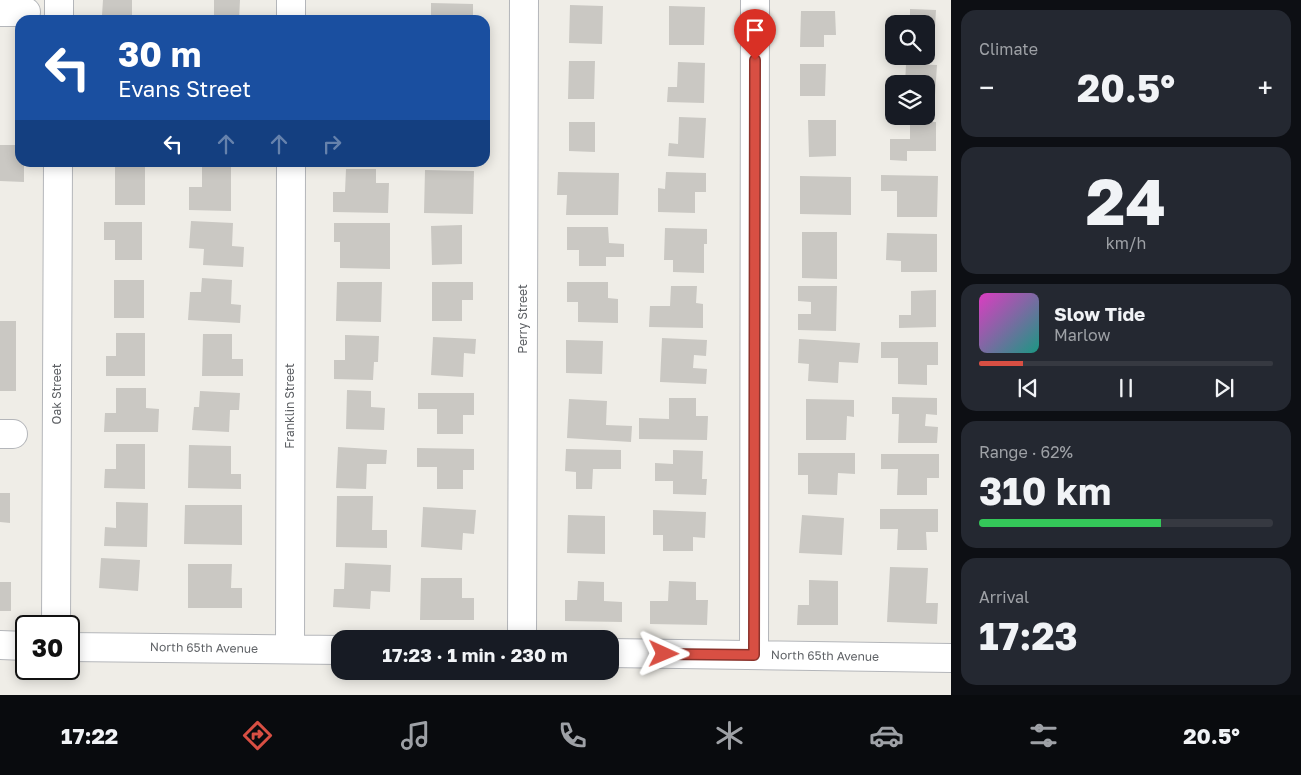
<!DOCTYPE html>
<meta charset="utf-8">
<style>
body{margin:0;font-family:"Golos Text",sans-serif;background:#242831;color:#f1f3f6;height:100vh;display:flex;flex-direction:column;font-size:19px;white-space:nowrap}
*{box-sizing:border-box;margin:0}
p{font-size:16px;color:#9ea1a6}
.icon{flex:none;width:28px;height:28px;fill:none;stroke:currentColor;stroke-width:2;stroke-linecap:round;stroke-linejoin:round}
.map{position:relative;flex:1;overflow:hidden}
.panel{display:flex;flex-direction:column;gap:10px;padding:10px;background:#0d0f14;width:350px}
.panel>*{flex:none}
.hud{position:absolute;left:15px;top:15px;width:475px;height:152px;border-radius:15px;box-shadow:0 2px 12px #0003;background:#1a4fa0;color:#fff;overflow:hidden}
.tools{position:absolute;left:885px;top:15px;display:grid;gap:10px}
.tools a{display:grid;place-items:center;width:50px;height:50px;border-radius:10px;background:#171b24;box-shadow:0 2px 12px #0003;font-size:25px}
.speed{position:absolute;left:15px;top:615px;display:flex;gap:10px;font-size:25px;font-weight:700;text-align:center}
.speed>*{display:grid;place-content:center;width:65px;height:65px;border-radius:50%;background:#171b24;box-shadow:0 2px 12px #0003;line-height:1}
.speed .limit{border:2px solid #111;border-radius:8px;background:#fff;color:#111}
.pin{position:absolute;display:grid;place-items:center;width:42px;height:42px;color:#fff;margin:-51px -21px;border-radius:50% 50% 50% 0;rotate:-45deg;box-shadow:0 0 5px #0007}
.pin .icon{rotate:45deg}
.me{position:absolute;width:55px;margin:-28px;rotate:91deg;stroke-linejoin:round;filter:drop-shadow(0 0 4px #0008)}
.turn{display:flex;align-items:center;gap:18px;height:105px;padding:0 20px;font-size:22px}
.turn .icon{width:65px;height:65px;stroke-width:2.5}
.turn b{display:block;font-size:35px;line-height:42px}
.lanes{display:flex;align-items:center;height:48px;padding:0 20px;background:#0003;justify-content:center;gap:25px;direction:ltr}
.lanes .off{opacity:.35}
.big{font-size:38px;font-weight:700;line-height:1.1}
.panel .card{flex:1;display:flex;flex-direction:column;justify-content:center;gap:8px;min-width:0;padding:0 18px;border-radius:15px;background:#242831}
.panel .dial{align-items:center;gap:0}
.dial b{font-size:65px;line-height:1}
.song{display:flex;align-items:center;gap:15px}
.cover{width:60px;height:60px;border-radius:8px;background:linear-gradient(135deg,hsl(310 70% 55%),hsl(170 70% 35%))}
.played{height:5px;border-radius:2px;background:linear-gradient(90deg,#d84f43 15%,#363941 15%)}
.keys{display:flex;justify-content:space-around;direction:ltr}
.heat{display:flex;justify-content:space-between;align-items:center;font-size:28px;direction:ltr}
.charge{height:8px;border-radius:4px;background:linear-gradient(90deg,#34c759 62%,#363941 0)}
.trip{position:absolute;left:331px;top:630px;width:288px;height:50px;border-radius:15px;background:#171b24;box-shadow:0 2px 12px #0003;font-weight:700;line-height:50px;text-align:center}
.dock{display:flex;height:80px;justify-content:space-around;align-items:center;background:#090b0e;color:#9ea1a6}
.dock .icon{width:35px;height:35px}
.dock .selected{color:#d84f43}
.dock b{font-size:22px;color:#f1f3f6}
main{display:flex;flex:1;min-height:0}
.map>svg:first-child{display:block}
.building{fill:#cac8c3}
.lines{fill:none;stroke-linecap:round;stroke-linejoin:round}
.minor-casing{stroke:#b4b6ba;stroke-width:30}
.minor{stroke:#fff;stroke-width:28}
.route-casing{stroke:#8c332c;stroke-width:12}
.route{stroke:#d84f43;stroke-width:9}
.labels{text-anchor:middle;stroke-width:4;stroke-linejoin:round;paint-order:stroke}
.street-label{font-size:12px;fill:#5e6165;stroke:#fff}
</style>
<main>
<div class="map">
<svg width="951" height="695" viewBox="0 0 951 695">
<rect width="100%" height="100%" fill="#efede7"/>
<path class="building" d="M103,0H132V20H111L112,15H102Z
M214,0H240L239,20H214Z
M431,3L473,4V20H431Z
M570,5L603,6L602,44L569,43Z
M669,6L705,7L704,45H669Z
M910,9L936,10L934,48H926V24H910Z
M801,11H835L836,35H824V47H800Z
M569,61H595L594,99H568Z
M678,62L705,63L704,103L667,102L668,87H677Z
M800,64H826L825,96H800Z
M906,64L937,65L934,110L926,109V84H905Z
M679,117L706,118L704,158L668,156L669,143L678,144Z
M808,120H836V156L809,157Z
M910,121L936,122V151H907V161L890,160V139H910Z
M569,122H595V152L569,151Z
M0,145H20V162H24V182L0,181Z
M115,166H145V205H115Z
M202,166L231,167V211L189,210V187H202Z
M346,169H376V183H389L388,213L333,212V192H345Z
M425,170L474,171L473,214L424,213Z
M558,172L619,173L618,215H566L567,195H557Z
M666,172L706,173V192H695V213L658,212V188L665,189Z
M881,175L938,176L937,217H897V191H881Z
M800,176L851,177V215L800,214Z
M191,221L233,223L232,246L244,247L243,267L203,265L204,249L189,248Z
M104,222H142V260H115V240H104Z
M334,223H390V269L340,268V242H334Z
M462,225V264L432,265L431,226Z
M567,227H608L609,243L624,244V257H606V266H579V250H567Z
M665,228L707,229V244H704V273L673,272V260H664Z
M802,232H837V279L802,278Z
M887,233L937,234V272H901V261L886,260Z
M202,278L232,280L231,304L241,305L240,323L188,320L190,292H201Z
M114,280H144V318H114Z
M337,282H382L381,322L336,321Z
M432,282H473V300H462V321H432Z
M567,282H608V298L618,299V323L578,322V302H567Z
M671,286H697L696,303L703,304V328L649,327L650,306H670Z
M798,286H837L836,331L798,330V314H811V302L798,301Z
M936,290V327L899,328V315H911V291Z
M0,321H16V391H0Z
M116,333H145V376H106V356H116Z
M203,334H232V359H243V376H202Z
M345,335L379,336L378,362H374L373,380L334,379V360H345Z
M433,337L476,339L475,354L464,353L463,377L431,375Z
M662,338L707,340L706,356L694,355L693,368L707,369L706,384L660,382Z
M799,339L860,343L858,363L839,362L838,383L808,381L809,364L798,363Z
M566,340L603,341L602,374L566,373Z
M881,342H938V365H927V385L898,384V358H881Z
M116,388H146V408L159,409L158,432H104L105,413H116Z
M347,390L371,391V407L385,408L384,430L346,429Z
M200,391L240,393L239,410H230L229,432L192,430L194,407H199Z
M418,393H474V415H463V434H437V409H418Z
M892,397L937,398V415L926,414L925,426L938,427L937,443H898L899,414H892Z
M669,398H696V416H708L707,440L639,439V418L669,419Z
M569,399L607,401L606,425L632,426L631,442L567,438Z
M806,399L854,400V417L847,416L846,440H806Z
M116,444H145V489L104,488L105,469H116Z
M189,445L231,446V474H241V489L188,488Z
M338,447L387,450L386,464H367L366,489L336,488Z
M417,448L474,449V470H463V489H437V467H417Z
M566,449L621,450V469H593L592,489H576V472L565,471Z
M673,450L703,451L702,479H707L706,495L673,494V481H655V463L673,464Z
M798,453H855V474L838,473L837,495L808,494V475H798Z
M881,454H939V478H927V495H897L898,469H881Z
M0,493H10V523L0,522Z
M337,496H373L372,530H387V548L336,547Z
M116,502L148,503L147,547L104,546L105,527L116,528Z
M185,505H242V545L184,544Z
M423,507L476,510L474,534L463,533L462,550L421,547Z
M880,509H938V532H926L927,550H897L898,529H880Z
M653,510L706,512L705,538L693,537V551H663V535H653Z
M568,515L605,516V554L567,553Z
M802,515L844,518L842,555L799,553Z
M101,558L140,560L138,591L99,588Z
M345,563L391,565L390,592L371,591L370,609L333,607L334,589H344Z
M188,564H232L231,588H242V608H188Z
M890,567L928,568L926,603H938L937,624L887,622Z
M421,578H462V598H474V620H420Z
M809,580L838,581V625H797L798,605H809Z
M578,581L604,582V601L622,602V622L565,621V600H577Z
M669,581L696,582V600H708L707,625L650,624V601H668Z
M0,582H11V611H0Z"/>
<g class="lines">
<g class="minor-casing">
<path id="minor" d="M0,12H26
M59,20V0
M291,20V0
M0,434H13
M56,626L58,162
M522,639L524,0
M0,645L26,646
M69,647L340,650
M290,649L291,162
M610,653L951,658
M754,655L755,0"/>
</g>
<use href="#minor" class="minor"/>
</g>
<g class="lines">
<g class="route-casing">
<path id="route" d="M664,654L754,655L755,60"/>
</g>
<use href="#route" class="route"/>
</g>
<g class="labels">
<g class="street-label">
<text transform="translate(523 319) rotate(-90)" y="4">Perry Street</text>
<text transform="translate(57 394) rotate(-90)" y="4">Oak Street</text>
<text transform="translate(290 406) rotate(-90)" y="4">Franklin Street</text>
<text transform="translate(204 648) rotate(1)" y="4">North 65th Avenue</text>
<text transform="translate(825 656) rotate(1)" y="4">North 65th Avenue</text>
</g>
</g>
</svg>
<div class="tools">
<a><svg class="icon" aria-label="search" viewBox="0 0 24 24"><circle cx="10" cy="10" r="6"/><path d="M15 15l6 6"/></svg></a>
<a><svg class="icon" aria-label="layers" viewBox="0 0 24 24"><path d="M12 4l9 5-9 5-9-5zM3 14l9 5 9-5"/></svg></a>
</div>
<div class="speed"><div class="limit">30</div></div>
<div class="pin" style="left:755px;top:60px;background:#d93025"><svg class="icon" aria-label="arrive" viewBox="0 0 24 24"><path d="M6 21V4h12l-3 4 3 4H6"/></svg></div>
<svg class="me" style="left:664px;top:654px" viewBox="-20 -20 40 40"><path d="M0-17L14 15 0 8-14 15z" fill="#d84f43" stroke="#fff" stroke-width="4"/></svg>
<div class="trip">17:23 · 1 min · 230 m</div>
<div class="hud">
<div class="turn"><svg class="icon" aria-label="left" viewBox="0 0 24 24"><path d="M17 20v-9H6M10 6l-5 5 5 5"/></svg><div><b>30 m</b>Evans Street</div></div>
<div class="lanes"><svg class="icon" aria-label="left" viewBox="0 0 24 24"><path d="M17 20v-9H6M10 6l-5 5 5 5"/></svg><svg class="icon off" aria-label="ahead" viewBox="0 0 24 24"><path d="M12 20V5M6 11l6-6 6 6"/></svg><svg class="icon off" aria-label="ahead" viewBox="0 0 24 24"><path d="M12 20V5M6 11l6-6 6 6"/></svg><svg class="icon off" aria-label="right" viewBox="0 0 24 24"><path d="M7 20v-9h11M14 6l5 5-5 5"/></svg></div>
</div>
</div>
<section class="panel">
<div class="card"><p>Climate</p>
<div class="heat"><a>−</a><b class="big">20.5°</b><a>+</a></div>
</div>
<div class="card dial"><b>24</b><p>km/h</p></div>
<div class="card">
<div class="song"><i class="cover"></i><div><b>Slow Tide</b><p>Marlow</p></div></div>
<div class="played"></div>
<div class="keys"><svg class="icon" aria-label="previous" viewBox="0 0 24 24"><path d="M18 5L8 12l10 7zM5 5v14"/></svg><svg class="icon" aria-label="pause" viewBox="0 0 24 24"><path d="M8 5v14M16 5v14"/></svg><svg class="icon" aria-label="next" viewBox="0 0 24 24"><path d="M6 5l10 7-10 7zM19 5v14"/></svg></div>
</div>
<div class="card"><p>Range · 62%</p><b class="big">310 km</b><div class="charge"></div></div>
<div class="card"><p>Arrival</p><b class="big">17:23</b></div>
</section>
</main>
<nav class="dock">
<b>17:22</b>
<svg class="icon selected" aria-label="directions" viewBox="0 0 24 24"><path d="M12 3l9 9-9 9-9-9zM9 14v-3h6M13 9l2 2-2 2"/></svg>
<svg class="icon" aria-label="music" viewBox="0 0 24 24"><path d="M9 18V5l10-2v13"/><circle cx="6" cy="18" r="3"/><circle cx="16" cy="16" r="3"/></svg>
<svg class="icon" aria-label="phone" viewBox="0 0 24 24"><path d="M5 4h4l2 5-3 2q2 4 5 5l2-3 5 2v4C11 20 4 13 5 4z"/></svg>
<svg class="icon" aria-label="climate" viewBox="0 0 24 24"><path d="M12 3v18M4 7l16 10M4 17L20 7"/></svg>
<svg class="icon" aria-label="car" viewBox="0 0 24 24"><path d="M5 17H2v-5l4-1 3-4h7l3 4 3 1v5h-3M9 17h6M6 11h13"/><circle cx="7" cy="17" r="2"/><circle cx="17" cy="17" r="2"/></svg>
<svg class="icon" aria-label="filters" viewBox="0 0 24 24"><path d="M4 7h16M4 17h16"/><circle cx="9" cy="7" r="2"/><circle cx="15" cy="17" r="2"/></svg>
<b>20.5°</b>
</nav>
